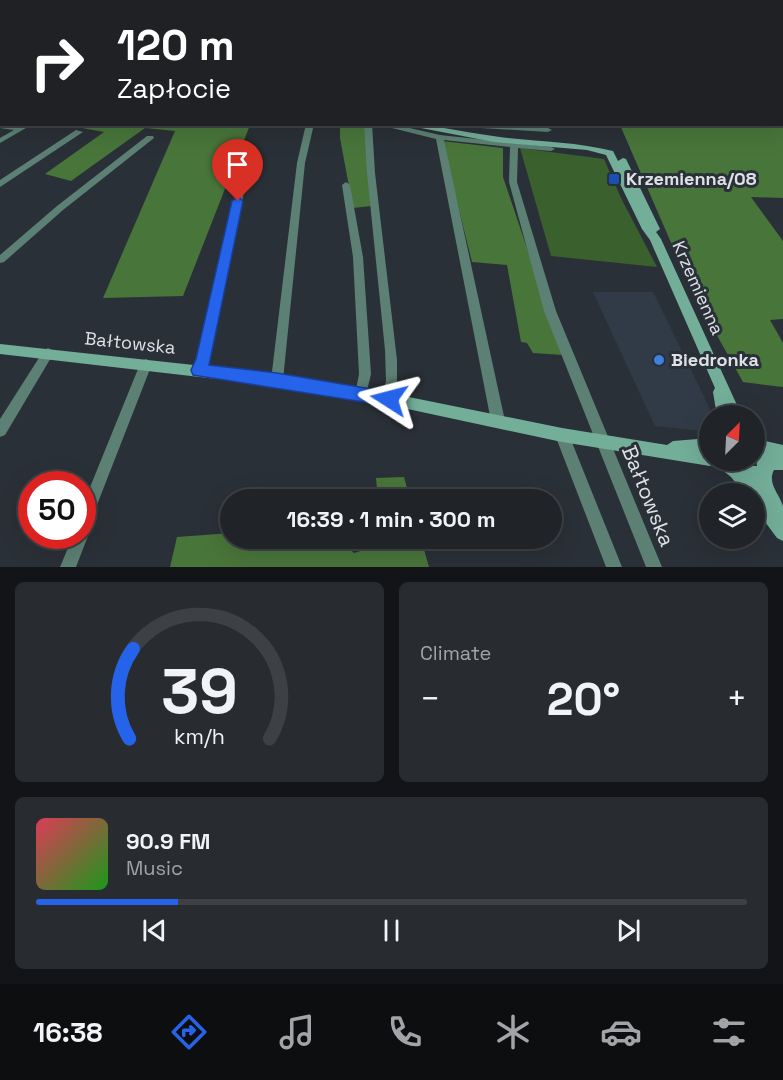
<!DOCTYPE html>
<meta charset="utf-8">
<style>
body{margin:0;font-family:"Space Grotesk",sans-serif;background:#282c31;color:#f1f3f6;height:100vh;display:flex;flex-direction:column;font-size:22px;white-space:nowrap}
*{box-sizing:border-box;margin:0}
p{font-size:20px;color:#a2a4a8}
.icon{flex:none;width:33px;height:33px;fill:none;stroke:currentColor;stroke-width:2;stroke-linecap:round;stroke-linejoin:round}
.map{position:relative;height:567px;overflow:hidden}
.drawer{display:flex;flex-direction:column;gap:15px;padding:15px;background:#121417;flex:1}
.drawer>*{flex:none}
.guide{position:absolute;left:0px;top:0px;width:783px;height:126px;box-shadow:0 6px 24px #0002,0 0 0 2px #3d4146;background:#202124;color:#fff;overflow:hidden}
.needle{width:39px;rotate:24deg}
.tools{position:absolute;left:699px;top:405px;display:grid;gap:12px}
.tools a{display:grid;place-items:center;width:66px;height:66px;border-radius:50%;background:#202429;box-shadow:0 6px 24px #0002,0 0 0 2px #3d4146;font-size:30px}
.speed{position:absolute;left:18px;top:471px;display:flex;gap:12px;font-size:30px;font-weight:700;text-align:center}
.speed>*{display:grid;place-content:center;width:78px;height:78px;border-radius:50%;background:#202429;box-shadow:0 6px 24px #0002,0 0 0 2px #3d4146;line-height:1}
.speed .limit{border:9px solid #d22;background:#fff;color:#111}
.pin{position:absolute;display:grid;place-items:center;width:51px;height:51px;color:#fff;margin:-62px -26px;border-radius:50% 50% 50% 0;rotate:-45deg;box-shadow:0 0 6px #0007}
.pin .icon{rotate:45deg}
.me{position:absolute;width:66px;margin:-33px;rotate:279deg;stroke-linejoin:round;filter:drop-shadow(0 0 4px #0008)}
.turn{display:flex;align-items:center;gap:21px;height:126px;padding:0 18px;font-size:27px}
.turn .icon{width:78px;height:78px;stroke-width:2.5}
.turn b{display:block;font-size:42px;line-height:51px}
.big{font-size:45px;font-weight:600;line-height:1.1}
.drawer .tile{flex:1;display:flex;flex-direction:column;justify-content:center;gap:9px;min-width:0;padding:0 21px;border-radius:9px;background:#282c31}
.drawer .dial{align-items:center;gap:0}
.dial svg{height:156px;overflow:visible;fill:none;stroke:#3d4146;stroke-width:7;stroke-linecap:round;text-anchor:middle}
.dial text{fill:#f1f3f6;stroke:none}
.song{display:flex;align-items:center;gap:18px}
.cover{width:72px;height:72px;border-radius:9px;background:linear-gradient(135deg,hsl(350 70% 55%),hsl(120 70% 35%))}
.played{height:6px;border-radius:3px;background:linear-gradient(90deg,#2563eb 20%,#3d4146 20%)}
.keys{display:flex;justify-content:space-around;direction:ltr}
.heat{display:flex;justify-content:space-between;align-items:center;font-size:33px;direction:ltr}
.drawer .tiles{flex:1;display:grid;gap:15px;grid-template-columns:1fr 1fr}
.tile:last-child{grid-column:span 2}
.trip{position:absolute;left:220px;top:489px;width:342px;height:60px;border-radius:30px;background:#202429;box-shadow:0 6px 24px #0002,0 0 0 2px #3d4146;font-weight:600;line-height:60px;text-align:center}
.tab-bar{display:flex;height:96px;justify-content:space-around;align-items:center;background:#0d0e10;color:#a2a4a8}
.tab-bar .icon{width:42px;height:42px}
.tab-bar .selected{color:#2563eb}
.tab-bar b{font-size:27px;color:#f1f3f6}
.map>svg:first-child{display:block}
.built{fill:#313b47}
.green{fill:#3a602e}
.forest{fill:#48753a}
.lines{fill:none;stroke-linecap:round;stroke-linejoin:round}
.street{fill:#5c8073;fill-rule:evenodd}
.secondary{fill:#73ae99;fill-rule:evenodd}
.route{fill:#2563eb;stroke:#184099;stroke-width:1.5}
.transit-dot{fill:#1a4fb4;stroke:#2a3037;stroke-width:2}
.shop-dot{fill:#3f7fe0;stroke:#2a3037;stroke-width:2}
.labels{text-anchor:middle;stroke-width:6;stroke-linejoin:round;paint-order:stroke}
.poi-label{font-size:18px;font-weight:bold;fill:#dee2e7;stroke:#2a3037;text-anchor:start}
.street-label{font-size:18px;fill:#dee2e7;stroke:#2a3037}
.near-street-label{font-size:21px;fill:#dee2e7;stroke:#2a3037}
</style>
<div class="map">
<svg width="783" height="567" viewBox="0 0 783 567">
<rect width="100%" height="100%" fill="#2a3037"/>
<path class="built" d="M593,292H653L710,409L702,431L655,426Z"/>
<path class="green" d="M520,148L604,159L621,198L657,267L551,256Z"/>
<path class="forest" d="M458,0H783V198L751,197L783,241V319L770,320L783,343V387L743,382L714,330L712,317L692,291L620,125L782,124V2Z
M88,124L250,125L183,296L103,298L175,131L145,128L71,181L45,174L104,132L82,128Z
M340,125H366L371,206L353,208L340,138Z
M442,141L503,148V177L563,355L533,353L527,343L521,342L507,265L472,262Z
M404,477L410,499H378L376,478Z
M231,533V538L337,539L354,553L383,544V539H421L429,567H170L177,537Z"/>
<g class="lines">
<path class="street" d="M0,0L9,2L0,3Z
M58,0H64L56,2Z
M146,0H152L144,2Z
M252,0H258L251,2Z
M370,0H376L370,2Z
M412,0H418L412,2Z
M2,30V34L0,35V31Z
M0,38H2V42H0Z
M0,94H2V99H0Z
M0,124L22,126L26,128L0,143V138L14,130L0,128Z
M306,124H314L305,163L283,380L281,384L277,385L273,384L271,380L297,163Z
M364,124H372L375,173L397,360V389L393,403L389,404L385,403L383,399L386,380L385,350L367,173Z
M376,124H392L440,135L551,147L555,149L551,151L518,148L517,182L556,311L662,567H646L544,311L509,182L510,147L444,140L505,421L503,425L498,427L493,425L491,421L436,139Z
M444,124H494L548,128L552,130L548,132L447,126Z
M76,130L83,132L0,187V180Z
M147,136H153L154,138L63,210L4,262L0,263V255L57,206Z
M346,182L350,185L363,257L371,374L365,399L361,400L357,399L355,395L359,374L353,257L342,185Z
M241,184L245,187L210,359L203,374L199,375L195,374L193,370L198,359L237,187Z
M48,348L52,350L54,353L52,356L5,435L0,437V419L44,350Z
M146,359L150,361L152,364L86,533L88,536L76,567H60L73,536H82V507L140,364L142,361Z
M562,429L567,431L569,435L622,567H606L555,435L557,431Z"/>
<path class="secondary" d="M0,56H2V60H0Z
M400,124C432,124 462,132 493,136C533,142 574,141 613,151L618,161L623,158L626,159L660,229L656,232L661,239L742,416H717L713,392L715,388L650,240L642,229L606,155L587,150L494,142Z
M0,344L277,374L389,393L562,428L667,445L673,441L710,438V460H733L742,466H757L754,435L761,440L783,445V470H774C767,483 779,493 783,506C783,516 783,530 783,541L777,538L754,507V494H745L731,477L715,464L710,466L562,442L389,405L277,386L0,354Z"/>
</g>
<path class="route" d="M238,197L243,201L209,365L277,373L389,392L395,394L397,399L395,404L389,406L193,375L191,370L196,359L232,201Z"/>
<rect class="transit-dot" x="608" y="173" width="12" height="12" rx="3"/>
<circle class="shop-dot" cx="659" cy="360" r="6"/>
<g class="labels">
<g class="poi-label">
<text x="626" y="185">Krzemienna/08</text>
<text x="671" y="366">Biedronka</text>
</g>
<g class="street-label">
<text transform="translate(698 288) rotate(66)" y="6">Krzemienna</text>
<text transform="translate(130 343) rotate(6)" y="6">Bałtowska</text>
</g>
<g class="near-street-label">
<text transform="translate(648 496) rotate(68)" y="7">Bałtowska</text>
</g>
</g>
</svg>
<div class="tools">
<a><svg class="needle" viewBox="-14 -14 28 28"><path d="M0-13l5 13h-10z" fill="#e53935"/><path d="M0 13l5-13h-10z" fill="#a2a4a8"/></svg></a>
<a><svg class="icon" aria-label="layers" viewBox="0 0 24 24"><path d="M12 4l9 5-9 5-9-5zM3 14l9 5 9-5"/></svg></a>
</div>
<div class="speed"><div class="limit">50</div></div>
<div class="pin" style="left:238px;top:201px;background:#d93025"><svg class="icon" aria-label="arrive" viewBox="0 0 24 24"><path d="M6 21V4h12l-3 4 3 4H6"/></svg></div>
<svg class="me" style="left:389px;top:399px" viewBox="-20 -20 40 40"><path d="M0-17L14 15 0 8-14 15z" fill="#2563eb" stroke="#fff" stroke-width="4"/></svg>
<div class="trip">16:39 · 1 min · 300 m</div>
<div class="guide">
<div class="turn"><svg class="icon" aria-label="right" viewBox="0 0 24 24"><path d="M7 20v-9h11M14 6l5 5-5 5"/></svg><div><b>120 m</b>Zapłocie</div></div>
</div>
</div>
<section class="drawer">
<div class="tiles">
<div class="tile dial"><svg viewBox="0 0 100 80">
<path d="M14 69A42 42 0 1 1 86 69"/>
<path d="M14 69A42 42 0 0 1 16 23" stroke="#2563eb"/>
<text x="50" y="56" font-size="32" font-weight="700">39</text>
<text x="50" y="72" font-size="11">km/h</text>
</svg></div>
<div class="tile"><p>Climate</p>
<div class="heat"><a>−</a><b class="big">20°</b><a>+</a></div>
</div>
<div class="tile">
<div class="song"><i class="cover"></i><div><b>90.9 FM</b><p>Music</p></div></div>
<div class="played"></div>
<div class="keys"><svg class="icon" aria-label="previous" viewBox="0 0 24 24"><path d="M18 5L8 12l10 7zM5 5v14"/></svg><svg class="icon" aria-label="pause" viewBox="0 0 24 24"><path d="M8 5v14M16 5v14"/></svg><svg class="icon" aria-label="next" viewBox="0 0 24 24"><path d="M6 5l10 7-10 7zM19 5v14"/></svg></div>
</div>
</div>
</section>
<nav class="tab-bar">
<b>16:38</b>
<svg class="icon selected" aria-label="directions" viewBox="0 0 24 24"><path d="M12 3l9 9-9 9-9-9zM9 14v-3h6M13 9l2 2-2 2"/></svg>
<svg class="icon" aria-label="music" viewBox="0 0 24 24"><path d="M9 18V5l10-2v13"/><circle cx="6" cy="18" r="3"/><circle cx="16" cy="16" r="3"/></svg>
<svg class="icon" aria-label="phone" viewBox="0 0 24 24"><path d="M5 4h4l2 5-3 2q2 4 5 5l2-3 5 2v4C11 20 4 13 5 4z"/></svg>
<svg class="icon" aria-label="climate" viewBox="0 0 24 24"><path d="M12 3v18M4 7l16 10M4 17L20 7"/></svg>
<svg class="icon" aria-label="car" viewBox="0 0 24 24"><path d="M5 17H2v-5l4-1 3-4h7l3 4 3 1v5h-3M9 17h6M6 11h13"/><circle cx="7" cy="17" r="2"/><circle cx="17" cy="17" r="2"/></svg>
<svg class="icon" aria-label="filters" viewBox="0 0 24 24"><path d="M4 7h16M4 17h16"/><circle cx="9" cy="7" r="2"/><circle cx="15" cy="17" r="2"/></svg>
</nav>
